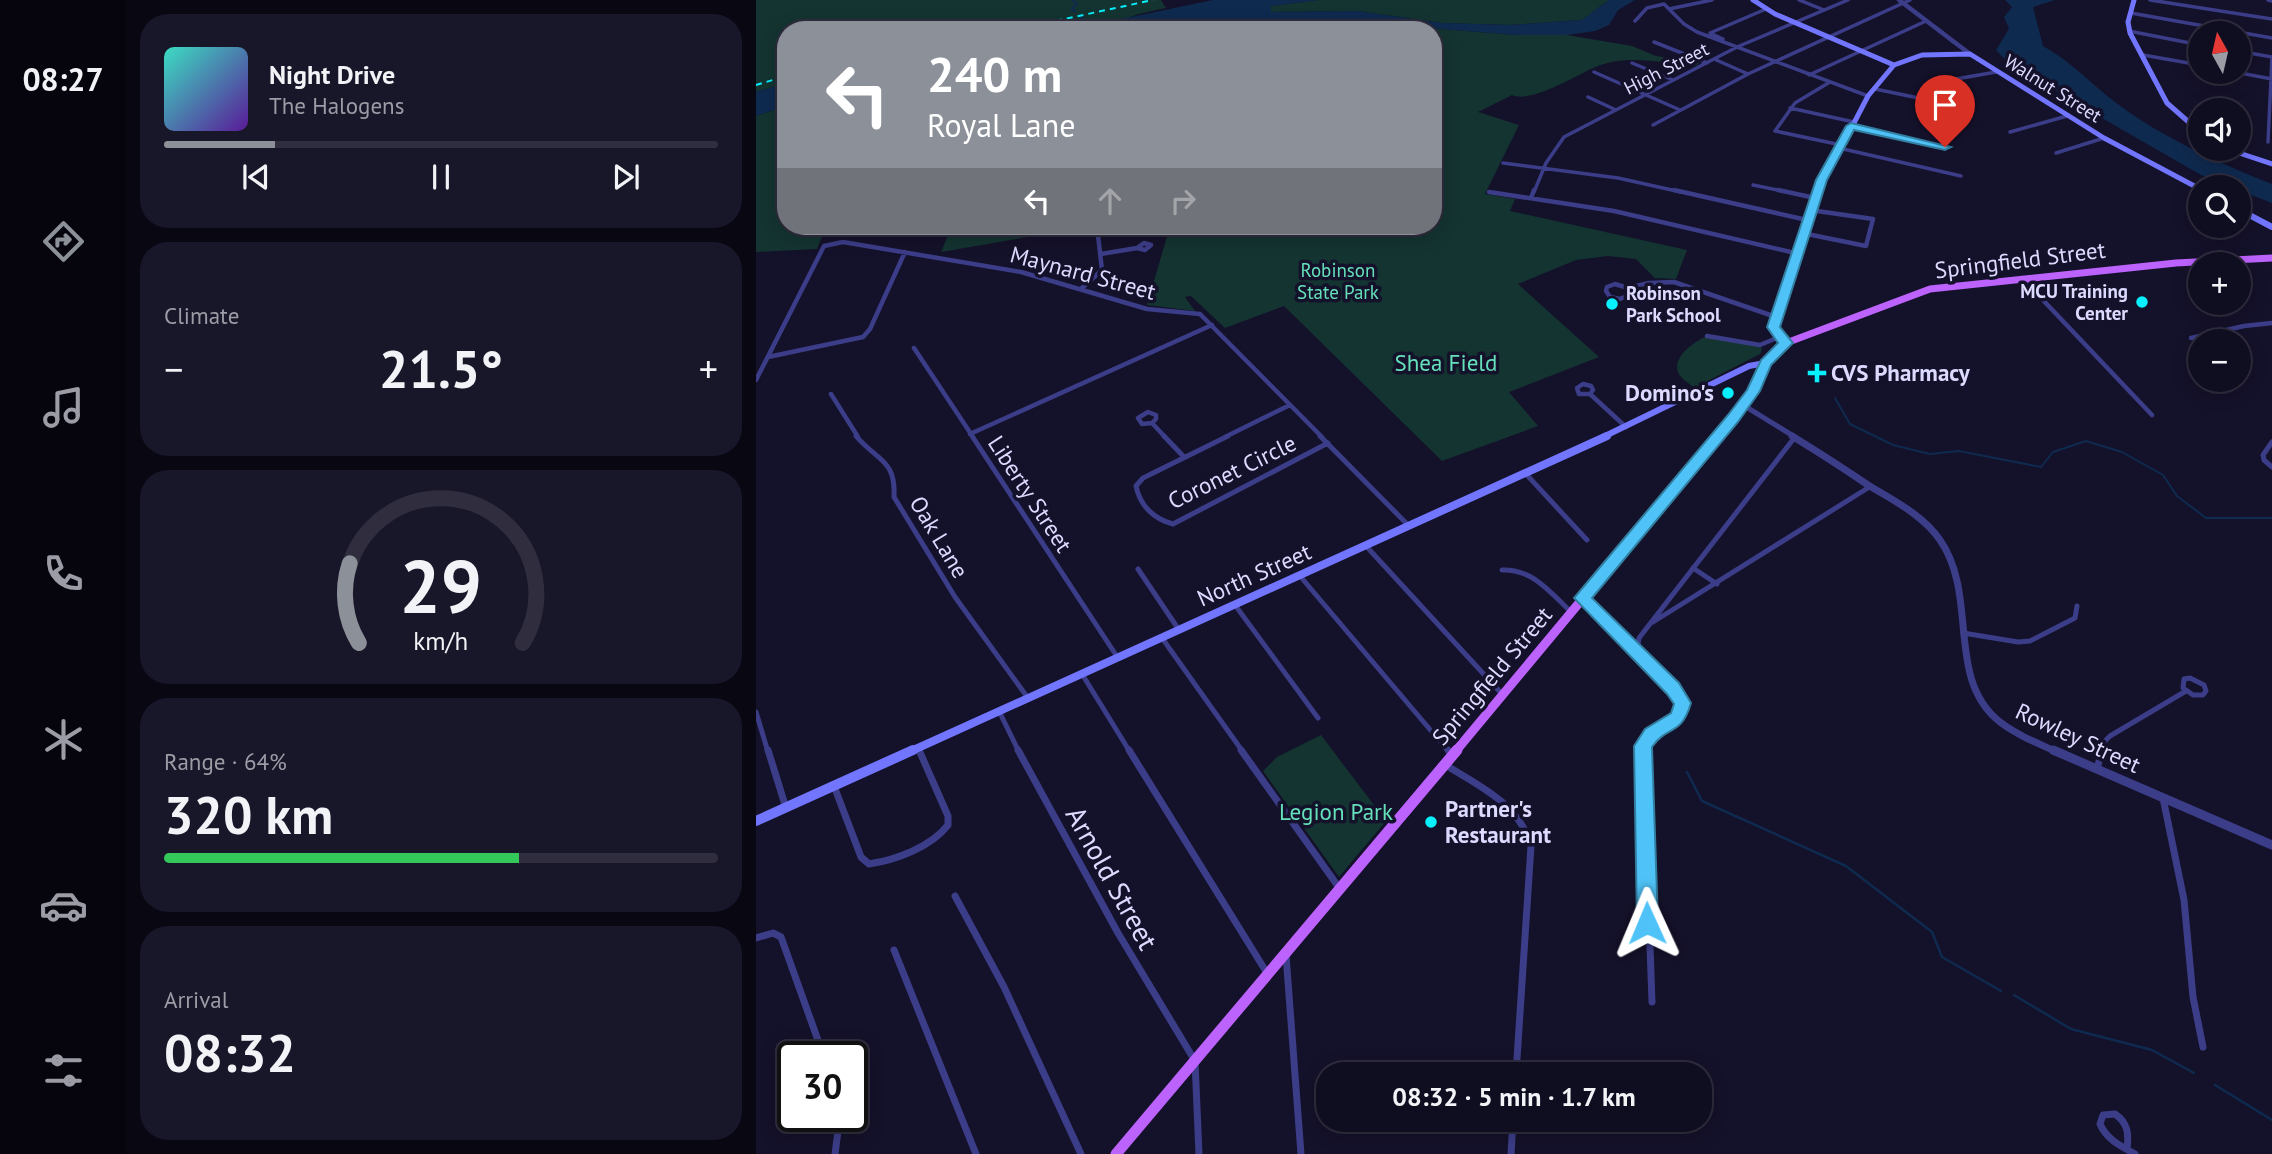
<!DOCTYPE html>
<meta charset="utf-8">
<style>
body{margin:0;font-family:"PT Sans",sans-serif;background:#181629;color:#f1f3f6;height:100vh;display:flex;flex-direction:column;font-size:26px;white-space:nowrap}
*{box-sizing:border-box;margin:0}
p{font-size:23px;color:#9b9ca5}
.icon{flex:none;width:38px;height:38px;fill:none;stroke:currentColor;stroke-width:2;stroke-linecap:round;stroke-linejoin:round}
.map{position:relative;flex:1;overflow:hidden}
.sheet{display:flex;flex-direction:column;gap:14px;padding:14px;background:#080712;width:630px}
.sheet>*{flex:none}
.banner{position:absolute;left:21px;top:21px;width:665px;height:214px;border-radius:28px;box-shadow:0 4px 18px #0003,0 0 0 2px #2f2d3e;background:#8c9099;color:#fff;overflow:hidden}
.needle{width:46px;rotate:352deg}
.tools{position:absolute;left:1432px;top:21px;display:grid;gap:14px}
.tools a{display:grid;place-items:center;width:63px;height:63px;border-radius:50%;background:#0f0d20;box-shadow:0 4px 18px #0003,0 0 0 2px #2f2d3e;font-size:35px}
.speed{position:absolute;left:21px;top:1041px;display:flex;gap:14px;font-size:35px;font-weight:700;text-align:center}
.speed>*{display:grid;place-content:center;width:91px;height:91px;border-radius:50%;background:#0f0d20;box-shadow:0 4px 18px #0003,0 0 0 2px #2f2d3e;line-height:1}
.speed .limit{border:4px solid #111;border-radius:10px;background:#fff;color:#111}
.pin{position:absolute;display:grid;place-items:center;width:60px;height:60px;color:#fff;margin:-72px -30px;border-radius:50% 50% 50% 0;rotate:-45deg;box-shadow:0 0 7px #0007}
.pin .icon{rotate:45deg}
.me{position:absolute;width:77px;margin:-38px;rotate:359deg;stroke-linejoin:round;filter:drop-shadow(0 0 5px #0008)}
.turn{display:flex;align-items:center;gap:24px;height:147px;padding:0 35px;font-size:32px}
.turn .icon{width:91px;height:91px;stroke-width:2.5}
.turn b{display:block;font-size:49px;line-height:60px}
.lanes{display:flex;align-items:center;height:66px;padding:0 35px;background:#0003;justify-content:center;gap:35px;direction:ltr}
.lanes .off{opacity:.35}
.big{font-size:52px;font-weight:600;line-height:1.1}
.sheet .card{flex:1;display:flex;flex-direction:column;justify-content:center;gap:10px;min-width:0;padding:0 24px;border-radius:28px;background:#181629}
.sheet .dial{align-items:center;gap:0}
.dial svg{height:182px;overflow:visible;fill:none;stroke:#2f2d3e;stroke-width:7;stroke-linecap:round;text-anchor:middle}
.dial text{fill:#f1f3f6;stroke:none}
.song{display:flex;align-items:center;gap:21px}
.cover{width:84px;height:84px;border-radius:10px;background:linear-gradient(135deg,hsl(170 70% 55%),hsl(270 70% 35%))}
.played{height:7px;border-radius:4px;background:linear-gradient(90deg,#8c9099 20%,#2f2d3e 20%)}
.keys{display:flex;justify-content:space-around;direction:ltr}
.heat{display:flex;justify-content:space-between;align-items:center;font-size:38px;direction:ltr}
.charge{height:10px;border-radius:5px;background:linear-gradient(90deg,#34c759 64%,#2f2d3e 0)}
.trip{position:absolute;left:560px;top:1062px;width:396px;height:70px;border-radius:28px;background:#0f0d20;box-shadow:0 4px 18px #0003,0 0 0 2px #2f2d3e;font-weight:600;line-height:70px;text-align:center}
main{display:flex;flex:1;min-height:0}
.tabs{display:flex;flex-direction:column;width:126px;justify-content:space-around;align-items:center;background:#06050d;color:#9b9ca5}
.tabs .icon{width:49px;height:49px}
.tabs .selected{color:#8c9099}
.tabs b{font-size:32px;color:#f1f3f6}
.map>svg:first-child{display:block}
.green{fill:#143431}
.water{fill:#0f2a4f}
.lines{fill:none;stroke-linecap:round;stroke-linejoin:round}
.stream-far1{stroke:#0f2a4f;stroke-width:2}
.stream{stroke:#0f2a4f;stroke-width:2.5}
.minor-far3{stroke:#3c3d88;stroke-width:3.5}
.minor-far2{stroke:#3c3d88;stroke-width:4.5}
.minor-far1{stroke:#3c3d88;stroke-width:5}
.minor{stroke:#3c3d88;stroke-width:7}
.tertiary-far3{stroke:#3c3d88;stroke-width:4.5}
.tertiary-far2{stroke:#3c3d88;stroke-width:5}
.tertiary-far1{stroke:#3c3d88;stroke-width:7}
.tertiary{stroke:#3c3d88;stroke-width:9}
.secondary-far3{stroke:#7275fe;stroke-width:5}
.secondary-far2{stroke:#7275fe;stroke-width:6}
.secondary-far1{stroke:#7275fe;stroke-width:8}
.secondary{stroke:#7275fe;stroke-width:10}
.primary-far2{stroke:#bc62fd;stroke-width:7}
.primary-far1{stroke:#bc62fd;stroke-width:9}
.primary{stroke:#bc62fd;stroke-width:11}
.rail{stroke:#08f0fd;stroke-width:2;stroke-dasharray:6 5;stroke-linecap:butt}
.route{fill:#4fc3f7;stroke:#337fa1;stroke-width:2}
.poi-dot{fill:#08f0fd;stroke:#14112a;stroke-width:2.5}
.labels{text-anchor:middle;stroke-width:7;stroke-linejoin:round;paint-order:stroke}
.far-street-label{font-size:19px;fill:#dcdaff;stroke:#14112a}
.far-park-label{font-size:19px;fill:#65e0bb;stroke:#14112a}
.far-poi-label{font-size:19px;font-weight:bold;fill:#dcdaff;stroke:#14112a;text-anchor:end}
.street-label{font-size:23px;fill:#dcdaff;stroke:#14112a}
.park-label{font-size:23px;fill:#65e0bb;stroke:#14112a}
.poi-label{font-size:23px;font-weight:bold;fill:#dcdaff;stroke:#14112a;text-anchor:start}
.near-street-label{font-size:28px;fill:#dcdaff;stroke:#14112a}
</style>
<main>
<nav class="tabs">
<b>08:27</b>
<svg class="icon selected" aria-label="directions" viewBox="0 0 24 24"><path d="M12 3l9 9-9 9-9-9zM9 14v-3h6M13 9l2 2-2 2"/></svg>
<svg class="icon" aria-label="music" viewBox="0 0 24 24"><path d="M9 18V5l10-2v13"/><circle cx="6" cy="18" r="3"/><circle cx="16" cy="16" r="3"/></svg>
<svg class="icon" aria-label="phone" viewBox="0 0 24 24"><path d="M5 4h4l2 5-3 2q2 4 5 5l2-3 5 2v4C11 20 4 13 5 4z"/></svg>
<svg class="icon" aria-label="climate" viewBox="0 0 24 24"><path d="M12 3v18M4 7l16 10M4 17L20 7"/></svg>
<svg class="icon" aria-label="car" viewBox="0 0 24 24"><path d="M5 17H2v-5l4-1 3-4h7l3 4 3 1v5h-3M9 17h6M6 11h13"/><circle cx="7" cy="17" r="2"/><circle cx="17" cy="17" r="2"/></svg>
<svg class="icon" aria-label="filters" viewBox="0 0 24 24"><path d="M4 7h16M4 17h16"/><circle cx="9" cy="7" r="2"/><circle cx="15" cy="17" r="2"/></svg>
</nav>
<section class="sheet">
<div class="card">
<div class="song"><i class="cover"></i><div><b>Night Drive</b><p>The Halogens</p></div></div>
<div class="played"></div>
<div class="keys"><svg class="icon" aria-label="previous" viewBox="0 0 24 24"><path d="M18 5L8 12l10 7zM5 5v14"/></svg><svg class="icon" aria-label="pause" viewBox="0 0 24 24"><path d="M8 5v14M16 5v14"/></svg><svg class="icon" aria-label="next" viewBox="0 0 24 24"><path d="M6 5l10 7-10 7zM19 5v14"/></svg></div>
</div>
<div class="card"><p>Climate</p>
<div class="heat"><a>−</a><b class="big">21.5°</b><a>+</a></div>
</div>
<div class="card dial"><svg viewBox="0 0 100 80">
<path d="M14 69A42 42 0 1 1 86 69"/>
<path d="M14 69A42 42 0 0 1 10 34" stroke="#8c9099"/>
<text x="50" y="56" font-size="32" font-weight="700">29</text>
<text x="50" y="72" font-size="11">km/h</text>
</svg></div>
<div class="card"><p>Range · 64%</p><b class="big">320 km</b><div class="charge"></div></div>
<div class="card"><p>Arrival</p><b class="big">08:32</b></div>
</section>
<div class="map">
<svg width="1516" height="1154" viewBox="0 0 1516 1154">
<rect width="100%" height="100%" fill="#14112a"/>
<path class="green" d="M0,0H405L410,8L383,14L338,30H30V83L0,92Z
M563,0H853L826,20L754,25L686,23L601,11L515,12V6Z
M553,23L648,26L761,35H811L876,46L900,56L944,63L939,66C908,63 872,54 842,66C822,74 775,104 756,95L722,112L763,125L729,194L759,199L754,211L931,250L920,279L899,278L880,259L852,256L820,260L762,284L843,357L753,392L782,426L686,461L528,306L469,328L435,296L429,297L439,311L391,305L414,226H677V30H423L482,24Z
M30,106V226H133L67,234L61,249L0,252V116Z
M196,226H336L185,252Z
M951,336L1005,347L1006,350L1004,354L938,388C933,383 924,378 922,372C916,356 940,341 951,336Z
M565,735L630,821L583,877L507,771L521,757Z"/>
<path class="water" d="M457,0H563L515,6V12L601,11L686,23L754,25L826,20L853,0H879L862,10L853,25L839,31L811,35H761L648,26L553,23L482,24L423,30H338L346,23Z
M1249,0H1299L1277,7L1287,46C1317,63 1333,82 1359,102C1405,137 1463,163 1516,184V203L1482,190V187H1475L1445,175L1254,65L1240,50L1253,29L1248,17L1256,7Z
M30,83V106L0,116V92Z"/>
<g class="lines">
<path class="stream-far1" d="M316,0L321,3L316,9L319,12
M324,15L335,30
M1079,398L1094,424L1137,445L1174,454L1203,451L1285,467L1297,452L1330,441L1366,452L1407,475L1421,496L1450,518H1516"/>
<path class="stream" d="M931,772L946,801L1090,866L1176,932L1186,957L1245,991
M1258,995L1315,1029L1396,1050L1438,1073
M1459,1085L1516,1120"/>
<path class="minor-far3" d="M1043,0L1068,10
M1394,0L1516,19
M1512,0L1516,1
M913,9L956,0
M1375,13L1516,38
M879,21L891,8L908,4L928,24L941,32L1112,96
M1373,31L1444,45
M967,39L954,33L1010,9
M898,42L951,63
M1482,51L1516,57
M1387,55L1444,65
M958,59L992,74
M876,63L917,80
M838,72L924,110
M1479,72L1516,79
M1053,75L1170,21
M1200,79L1240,72
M1074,82L1039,103L1019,131L1085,145
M1119,89L1182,102L1187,108L1181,132
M832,97L860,110
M1034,108L1098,122
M897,125L992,74L1154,0
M1095,126L1189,147
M1254,132L1311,116
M1512,142L1516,58
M1083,148L1205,176
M1300,153L1348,138
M747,163L862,178L925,192
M997,185L1031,192
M778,192L790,163L808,137L981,47L1092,0"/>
<path class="minor-far2" d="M918,190L1051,220
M1022,190L1059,198
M733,192L858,211L1039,253
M775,198L778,190
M342,227L349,228V232L335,234L334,231Z
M1046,233L1110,246L1117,219L1054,210
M388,243L395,245L389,250L381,248Z
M345,254L381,248
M1266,278L1396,415
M859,284L872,288L873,295L864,299L854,297L850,291L851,287Z
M326,288L346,270L342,235
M872,288L893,283L918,282L1020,317
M951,336L1004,345L1023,337
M1435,338L1488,326L1516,323
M158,348L217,437
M12,357L107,337L114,329L149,252
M0,380L68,246L87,242L265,272L391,309L444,314L566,437
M827,384L835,386L837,390L834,394H823L821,388Z
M75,394L102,437
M834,394L870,427
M392,412L400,415V419L396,423L386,424L382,418Z
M396,423L409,437
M214,434L456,325
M469,437L534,405"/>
<path class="minor-far1" d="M100,436C121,461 140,459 138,497L199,597L272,698
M216,436L362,658
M408,436L428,457
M472,436L387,478L380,486C384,506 398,519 417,524L572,443
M564,436L653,526
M1516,442L1507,455L1508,460L1516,467
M769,473L831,540
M610,546L746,694
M937,568L961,584
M382,569L423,630
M746,570C777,569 794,592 815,612
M544,576L693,752
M827,598L917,689L927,703L922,718C908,726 888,733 887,752
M479,605L562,718
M897,622L1115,486
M1207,633L1262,642L1274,641L1319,618L1321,606
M406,638L487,752
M881,651L883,638L1039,437
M326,674L374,752
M1434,678L1448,685L1450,691L1447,695H1437L1427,688L1428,679Z
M243,711L263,752
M0,712L12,752
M162,748L164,752
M1345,752L1348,742L1354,736L1430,691"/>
<path class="minor" d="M12,750L30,808
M262,750L362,933L439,1061L443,1154
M373,750L511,973
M485,750L584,889
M692,750L695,754
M887,750L896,1002
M688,764C723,786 763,803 775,846L760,1074
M1341,769L1346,750
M78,786L105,857L113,864C140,860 175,847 192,825V816L163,750
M1407,798L1428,900L1437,997L1447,1047
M199,896L248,987L325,1154
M0,938L17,933L25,937L68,1057
M138,950L220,1154
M530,955L545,1154
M1371,1149C1373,1134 1372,1123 1359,1114L1347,1115L1344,1124C1351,1140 1365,1146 1379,1154
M79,1154L84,1116
M755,1154L757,1120"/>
<path class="tertiary-far3" d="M1143,0L1214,54"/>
<path class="tertiary-far2" d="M987,405L1039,437"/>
<path class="tertiary-far1" d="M1036,436C1062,452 1087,468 1112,485C1137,500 1167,515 1184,540C1223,596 1189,679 1244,722C1261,735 1281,743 1301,752"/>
<path class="tertiary" d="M1297,750L1516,845"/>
<path class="secondary-far3" d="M997,0L1019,14L1138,65
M1378,0L1372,22L1374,33L1411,103L1444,132
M1471,149L1516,164
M1062,192L1112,96L1138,65L1166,55L1214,54L1348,138L1444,189"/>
<path class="secondary-far2" d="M1482,209L1516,227
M1030,343L1019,332L1018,327L1039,253L1062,190
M847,437L993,366L1009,363"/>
<path class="secondary-far1" d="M153,752L851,436"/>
<path class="secondary" d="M0,821L157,750"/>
<path class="primary-far2" d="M961,437L997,391L1009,363L1030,343L1174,289L1420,263L1516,258"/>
<path class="primary-far1" d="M699,752L962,436"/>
<path class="primary" d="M360,1154L701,750"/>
<path class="rail" d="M257,30L397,0
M0,85L30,76"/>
</g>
<path class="route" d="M1095,123L1195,147L1189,150L1098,130L1071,180L1024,327L1037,343L1015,365L1004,391L982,422L836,598L923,683L935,703C925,737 912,724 896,747L902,923L899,930L891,933L884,930L881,923L878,746L889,729L915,713L918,704L911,694L818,598L972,415L991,390L1005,360L1022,343L1011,327L1060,180L1090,126Z"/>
<g class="poi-dot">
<circle cx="1386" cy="302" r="7"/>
<circle cx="856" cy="304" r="7"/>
<path d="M1057.5 362.5h7v7h7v7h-7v7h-7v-7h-7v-7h7z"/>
<circle cx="972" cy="393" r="7"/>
<circle cx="675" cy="822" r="7"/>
</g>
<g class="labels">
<g class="far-street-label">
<text transform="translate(910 68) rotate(-27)" y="7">High Street</text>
<text transform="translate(1297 88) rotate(32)" y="7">Walnut Street</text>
</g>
<g class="far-park-label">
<text x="582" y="277">Robinson<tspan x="582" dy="22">State Park</tspan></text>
</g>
<g class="far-poi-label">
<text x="1372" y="298">MCU Training<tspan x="1372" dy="22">Center</tspan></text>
<text x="870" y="300" text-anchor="start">Robinson<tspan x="870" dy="22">Park School</tspan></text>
</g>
<g class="street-label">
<text transform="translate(1264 260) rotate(-7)" y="8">Springfield Street</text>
<text transform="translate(327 273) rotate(15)" y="8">Maynard Street</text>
<text transform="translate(476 472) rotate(-26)" y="8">Coronet Circle</text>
<text transform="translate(274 494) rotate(57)" y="8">Liberty Street</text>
<text transform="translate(183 537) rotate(59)" y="8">Oak Lane</text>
<text transform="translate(498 575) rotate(-24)" y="8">North Street</text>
<text transform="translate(736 676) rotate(-50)" y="8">Springfield Street</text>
<text transform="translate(1322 738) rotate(25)" y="8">Rowley Street</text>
</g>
<g class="park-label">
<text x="690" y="371">Shea Field</text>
<text x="580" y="820">Legion Park</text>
</g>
<g class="poi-label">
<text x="1075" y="381">CVS Pharmacy</text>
<text x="958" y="401" text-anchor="end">Domino's</text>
<text x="689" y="817">Partner's<tspan x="689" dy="26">Restaurant</tspan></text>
</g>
<g class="near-street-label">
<text transform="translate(356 878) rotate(61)" y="10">Arnold Street</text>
</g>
</g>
</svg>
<div class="tools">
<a><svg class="needle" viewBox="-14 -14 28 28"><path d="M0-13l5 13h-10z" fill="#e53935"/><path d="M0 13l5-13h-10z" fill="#9b9ca5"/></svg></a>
<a><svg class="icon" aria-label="sound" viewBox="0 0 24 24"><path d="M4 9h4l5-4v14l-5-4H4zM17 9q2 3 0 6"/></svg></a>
<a><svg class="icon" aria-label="search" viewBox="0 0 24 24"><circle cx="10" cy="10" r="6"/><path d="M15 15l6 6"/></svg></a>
<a>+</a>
<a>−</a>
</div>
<div class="speed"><div class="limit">30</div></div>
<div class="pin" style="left:1189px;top:147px;background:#d93025"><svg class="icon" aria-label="arrive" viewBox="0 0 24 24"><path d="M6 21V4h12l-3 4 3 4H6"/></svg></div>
<svg class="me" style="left:891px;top:923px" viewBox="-20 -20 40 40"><path d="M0-17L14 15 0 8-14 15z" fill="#4fc3f7" stroke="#fff" stroke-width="4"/></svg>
<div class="trip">08:32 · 5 min · 1.7 km</div>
<div class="banner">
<div class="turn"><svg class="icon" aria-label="left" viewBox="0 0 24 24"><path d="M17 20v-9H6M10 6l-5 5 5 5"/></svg><div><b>240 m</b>Royal Lane</div></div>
<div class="lanes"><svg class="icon" aria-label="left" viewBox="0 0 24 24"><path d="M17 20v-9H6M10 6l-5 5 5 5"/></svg><svg class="icon off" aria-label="ahead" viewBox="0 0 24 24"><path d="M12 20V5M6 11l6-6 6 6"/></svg><svg class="icon off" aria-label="right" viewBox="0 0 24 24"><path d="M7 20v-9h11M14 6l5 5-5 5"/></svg></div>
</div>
</div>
</main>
